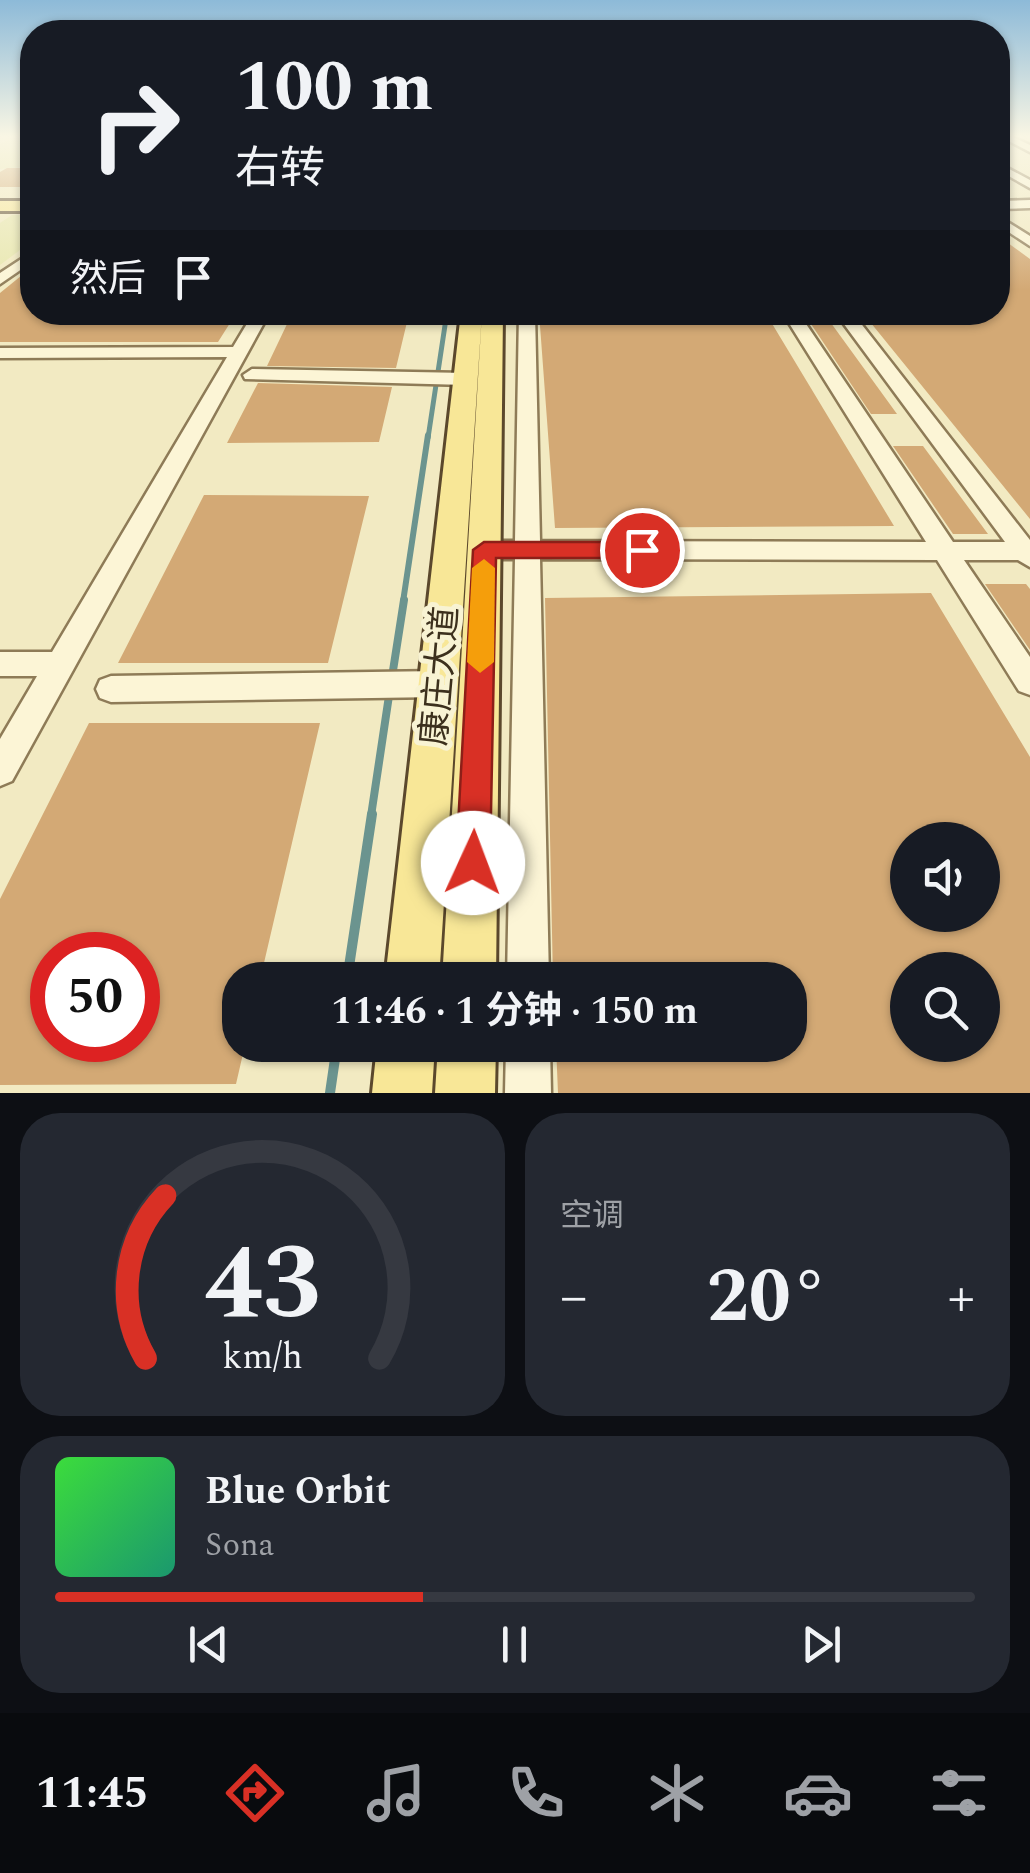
<!DOCTYPE html>
<html lang="zh">
<meta charset="utf-8">
<style>
body{margin:0;font-family:Spectral,"Noto Sans SC",serif;background:#242831;color:#f1f3f6;height:100vh;display:flex;flex-direction:column;font-size:38px;white-space:nowrap}
*{box-sizing:border-box;margin:0}
p{font-size:32px;color:#9ea1a6}
.icon{flex:none;width:55px;height:55px;fill:none;stroke:currentColor;stroke-width:2;stroke-linecap:round;stroke-linejoin:round}
.map{position:relative;height:1093px;overflow:hidden}
.sheet{display:flex;flex-direction:column;gap:20px;padding:20px;background:#0d0f14;flex:1}
.sheet>*{flex:none}
.top-card{position:absolute;left:20px;top:20px;width:990px;height:305px;border-radius:40px;box-shadow:0 2px 8px #0004;background:#171b24;color:#f1f3f6;overflow:hidden}
.tools{position:absolute;left:890px;top:822px;display:grid;gap:20px}
.tools a{display:grid;place-items:center;width:110px;height:110px;border-radius:50%;background:#171b24;box-shadow:0 2px 8px #0004;font-size:50px}
.speed{position:absolute;left:30px;top:932px;display:flex;gap:20px;font-size:50px;font-weight:700;text-align:center}
.speed>*{display:grid;place-content:center;width:130px;height:130px;border-radius:50%;background:#171b24;box-shadow:0 2px 8px #0004;line-height:1}
.speed .limit{border:15px solid #d22;background:#fff;color:#111}
.pin{position:absolute;display:grid;place-items:center;width:85px;height:85px;color:#fff;margin:-42px;border:5px solid #fff;border-radius:50%;box-shadow:0 2px 10px #0007}
.me{position:absolute;width:110px;margin:-55px;rotate:2deg;stroke-linejoin:round;filter:drop-shadow(0 0 8px #0008)}
.turn{display:flex;align-items:center;gap:35px;height:210px;padding:0 50px;font-size:45px}
.turn .icon{width:130px;height:130px;stroke-width:2.5}
.turn b{display:block;font-size:70px;line-height:85px}
.then{display:flex;align-items:center;height:95px;padding:0 50px;background:#0003;gap:20px;font-size:38px}
.big{font-size:75px;font-weight:700;line-height:1.1}
.sheet .card{flex:1;display:flex;flex-direction:column;justify-content:center;gap:15px;min-width:0;padding:0 35px;border-radius:40px;background:#242831}
.sheet .dial{align-items:center;gap:0}
.dial svg{height:260px;overflow:visible;fill:none;stroke:#363941;stroke-width:7;stroke-linecap:round;text-anchor:middle}
.dial text{fill:#f1f3f6;stroke:none}
.song{display:flex;align-items:center;gap:30px}
.cover{width:120px;height:120px;border-radius:15px;background:linear-gradient(135deg,hsl(120 70% 55%),hsl(160 70% 35%))}
.played{height:10px;border-radius:5px;background:linear-gradient(90deg,#d93025 40%,#363941 40%)}
.keys{display:flex;justify-content:space-around;direction:ltr}
.heat{display:flex;justify-content:space-between;align-items:center;font-size:55px;direction:ltr}
.sheet .tiles{flex:1;display:grid;gap:20px;grid-template-columns:1fr 1fr}
.card:last-child{grid-column:span 2}
.trip{position:absolute;left:222px;top:962px;width:585px;height:100px;border-radius:40px;background:#171b24;box-shadow:0 2px 8px #0004;font-weight:700;line-height:100px;text-align:center}
.dock{display:flex;height:160px;justify-content:space-around;align-items:center;background:#090b0e;color:#9ea1a6}
.dock .icon{width:70px;height:70px}
.dock .active{color:#d93025}
.dock b{font-size:45px;color:#f1f3f6}
.map>svg:first-child{display:block}
.farmland{fill:#e8e7af}
.lines{fill:none;stroke-linecap:round;stroke-linejoin:round}
.stream-far3{stroke:#6b948f;stroke-width:5}
.stream-far2{stroke:#6b948f;stroke-width:6}
.stream-far1{stroke:#6b948f;stroke-width:8}
.stream{stroke:#6b948f;stroke-width:10}
.building{fill:#d3a975;fill-rule:evenodd}
.minor-casing{stroke:#8e7b57;stroke-width:5}
.major-casing{stroke:#5b482c;stroke-width:6}
.minor{fill:#fcf5d6;fill-rule:evenodd}
.major{fill:#f8e797;fill-rule:evenodd}
.route{fill:#d93025;stroke:#8d1f18;stroke-width:2.5}
.slow{fill:#f59e0b}
.labels{text-anchor:middle;stroke-width:10;stroke-linejoin:round;paint-order:stroke}
.street-label{font-size:35px;fill:#3c301d;stroke:#f8f3d3}
</style>
<div class="map">
<svg width="1030" height="1093" viewBox="0 0 1030 1093">
<rect width="100%" height="100%" fill="#f2eac2"/>
<path class="farmland" d="M16,137H32V166L0,169V144Z
M12,215H32V241L0,265V223Z"/>
<g class="lines">
<path class="stream-far3" d="M428,438L447,312"/>
<path class="stream-far2" d="M403,602L428,435"/>
<path class="stream-far1" d="M392,677L404,600
M371,816L390,689"/>
<path class="stream" d="M347,980L372,814
M330,1093L337,1045"/>
</g>
<path class="building" d="M7,168H32V187H0V172Z
M998,243H1008L1030,259V519L862,312H998Z
M32,267V312H237L218,342H0V293Z
M539,312H765L894,526L555,528Z
M803,312H823L897,414H871Z
M288,322H407L396,368L267,366Z
M258,383L392,387L379,442L227,443Z
M893,446H923L988,534H953Z
M204,495L369,496L328,663H118Z
M1026,584L1030,589V650L985,584Z
M931,593L1030,757V1093H558L556,1045H790V980H553L545,598ZM908,840H982V915H908ZM908,970H982V1045H908Z
M89,723H320L260,980H240V1045H245L236,1084L0,1085V899ZM52,955H138V1040H52Z"/>
<g class="lines">
<g class="minor-casing">
<path id="minor" d="M1001,137H1013L1030,145V152Z
M998,163L1030,180V188L998,170Z
M1030,200V208L998,209V201Z
M998,216L1030,236V246L998,225Z
M32,252V262L0,284V273Z
M254,312H270L12,781L0,786V739L37,676H0V652H52L227,357L0,358V348L233,347Z
M519,312H535L540,541L926,542L782,312H798L953,542H1005L835,312H852L1030,540V567L1018,560H964L1030,657V695L1019,691L937,560L540,559L549,980H507L515,559H484L471,550L484,541H515Z
M252,369L466,373L475,379L466,385L245,379L243,375Z
M439,671L450,675L454,684L450,693L439,697L111,702L100,698L96,689L100,680L111,676Z
M506,1045H550L551,1093H505Z"/>
</g>
<g class="major-casing">
<path id="major" d="M0,201H32V211H0Z
M461,312H482L439,980H385Z
M482,312H503L496,980H442Z
M377,1045H435L432,1093H372Z
M438,1045H496L495,1093H435Z"/>
</g>
<use href="#minor" class="minor"/>
<use href="#major" class="major"/>
</g>
<linearGradient id="sky" x2="0" y2="1"><stop stop-color="#8dbad8"/><stop offset="0.47" stop-color="#f9f6e4"/><stop offset="1" stop-color="#f9f6e4" stop-opacity="0"/></linearGradient>
<rect width="1030" height="290" fill="url(#sky)"/>
<path class="route" d="M484,542H642L653,550L642,558H496L490,863L485,875L473,880L461,875L456,863L473,550Z"/>
<path class="slow" d="M484,559L495,568L494,662L480,673L467,662L472,568Z"/>
<g class="labels">
<g class="street-label">
<text transform="translate(439 676) rotate(-85)" y="12">康庄大道</text>
</g>
</g>
</svg>
<div class="tools">
<a><svg class="icon" aria-label="sound" viewBox="0 0 24 24"><path d="M4 9h4l5-4v14l-5-4H4zM17 9q2 3 0 6"/></svg></a>
<a><svg class="icon" aria-label="search" viewBox="0 0 24 24"><circle cx="10" cy="10" r="6"/><path d="M15 15l6 6"/></svg></a>
</div>
<div class="speed"><div class="limit">50</div></div>
<div class="pin" style="left:642px;top:550px;background:#d93025"><svg class="icon" aria-label="arrive" viewBox="0 0 24 24"><path d="M6 21V4h12l-3 4 3 4H6"/></svg></div>
<svg class="me" style="left:473px;top:863px" viewBox="-20 -20 40 40"><circle r="19" fill="#fff"/><path d="M0-13L10 11 0 6-10 11z" fill="#d93025"/></svg>
<div class="trip">11:46 · 1 分钟 · 150 m</div>
<div class="top-card">
<div class="turn"><svg class="icon" aria-label="right" viewBox="0 0 24 24"><path d="M7 20v-9h11M14 6l5 5-5 5"/></svg><div><b>100 m</b>右转</div></div>
<div class="then">然后<svg class="icon" aria-label="arrive" viewBox="0 0 24 24"><path d="M6 21V4h12l-3 4 3 4H6"/></svg></div>
</div>
</div>
<section class="sheet">
<div class="tiles">
<div class="card dial"><svg viewBox="0 0 100 80">
<path d="M14 69A42 42 0 1 1 86 69"/>
<path d="M14 69A42 42 0 0 1 20 19" stroke="#d93025"/>
<text x="50" y="56" font-size="32" font-weight="700">43</text>
<text x="50" y="72" font-size="11">km/h</text>
</svg></div>
<div class="card"><p>空调</p>
<div class="heat"><a>−</a><b class="big">20°</b><a>+</a></div>
</div>
<div class="card">
<div class="song"><i class="cover"></i><div><b>Blue Orbit</b><p>Sona</p></div></div>
<div class="played"></div>
<div class="keys"><svg class="icon" aria-label="previous" viewBox="0 0 24 24"><path d="M18 5L8 12l10 7zM5 5v14"/></svg><svg class="icon" aria-label="pause" viewBox="0 0 24 24"><path d="M8 5v14M16 5v14"/></svg><svg class="icon" aria-label="next" viewBox="0 0 24 24"><path d="M6 5l10 7-10 7zM19 5v14"/></svg></div>
</div>
</div>
</section>
<nav class="dock">
<b>11:45</b>
<svg class="icon active" aria-label="directions" viewBox="0 0 24 24"><path d="M12 3l9 9-9 9-9-9zM9 14v-3h6M13 9l2 2-2 2"/></svg>
<svg class="icon" aria-label="music" viewBox="0 0 24 24"><path d="M9 18V5l10-2v13"/><circle cx="6" cy="18" r="3"/><circle cx="16" cy="16" r="3"/></svg>
<svg class="icon" aria-label="phone" viewBox="0 0 24 24"><path d="M5 4h4l2 5-3 2q2 4 5 5l2-3 5 2v4C11 20 4 13 5 4z"/></svg>
<svg class="icon" aria-label="climate" viewBox="0 0 24 24"><path d="M12 3v18M4 7l16 10M4 17L20 7"/></svg>
<svg class="icon" aria-label="car" viewBox="0 0 24 24"><path d="M5 17H2v-5l4-1 3-4h7l3 4 3 1v5h-3M9 17h6M6 11h13"/><circle cx="7" cy="17" r="2"/><circle cx="17" cy="17" r="2"/></svg>
<svg class="icon" aria-label="filters" viewBox="0 0 24 24"><path d="M4 7h16M4 17h16"/><circle cx="9" cy="7" r="2"/><circle cx="15" cy="17" r="2"/></svg>
</nav>
